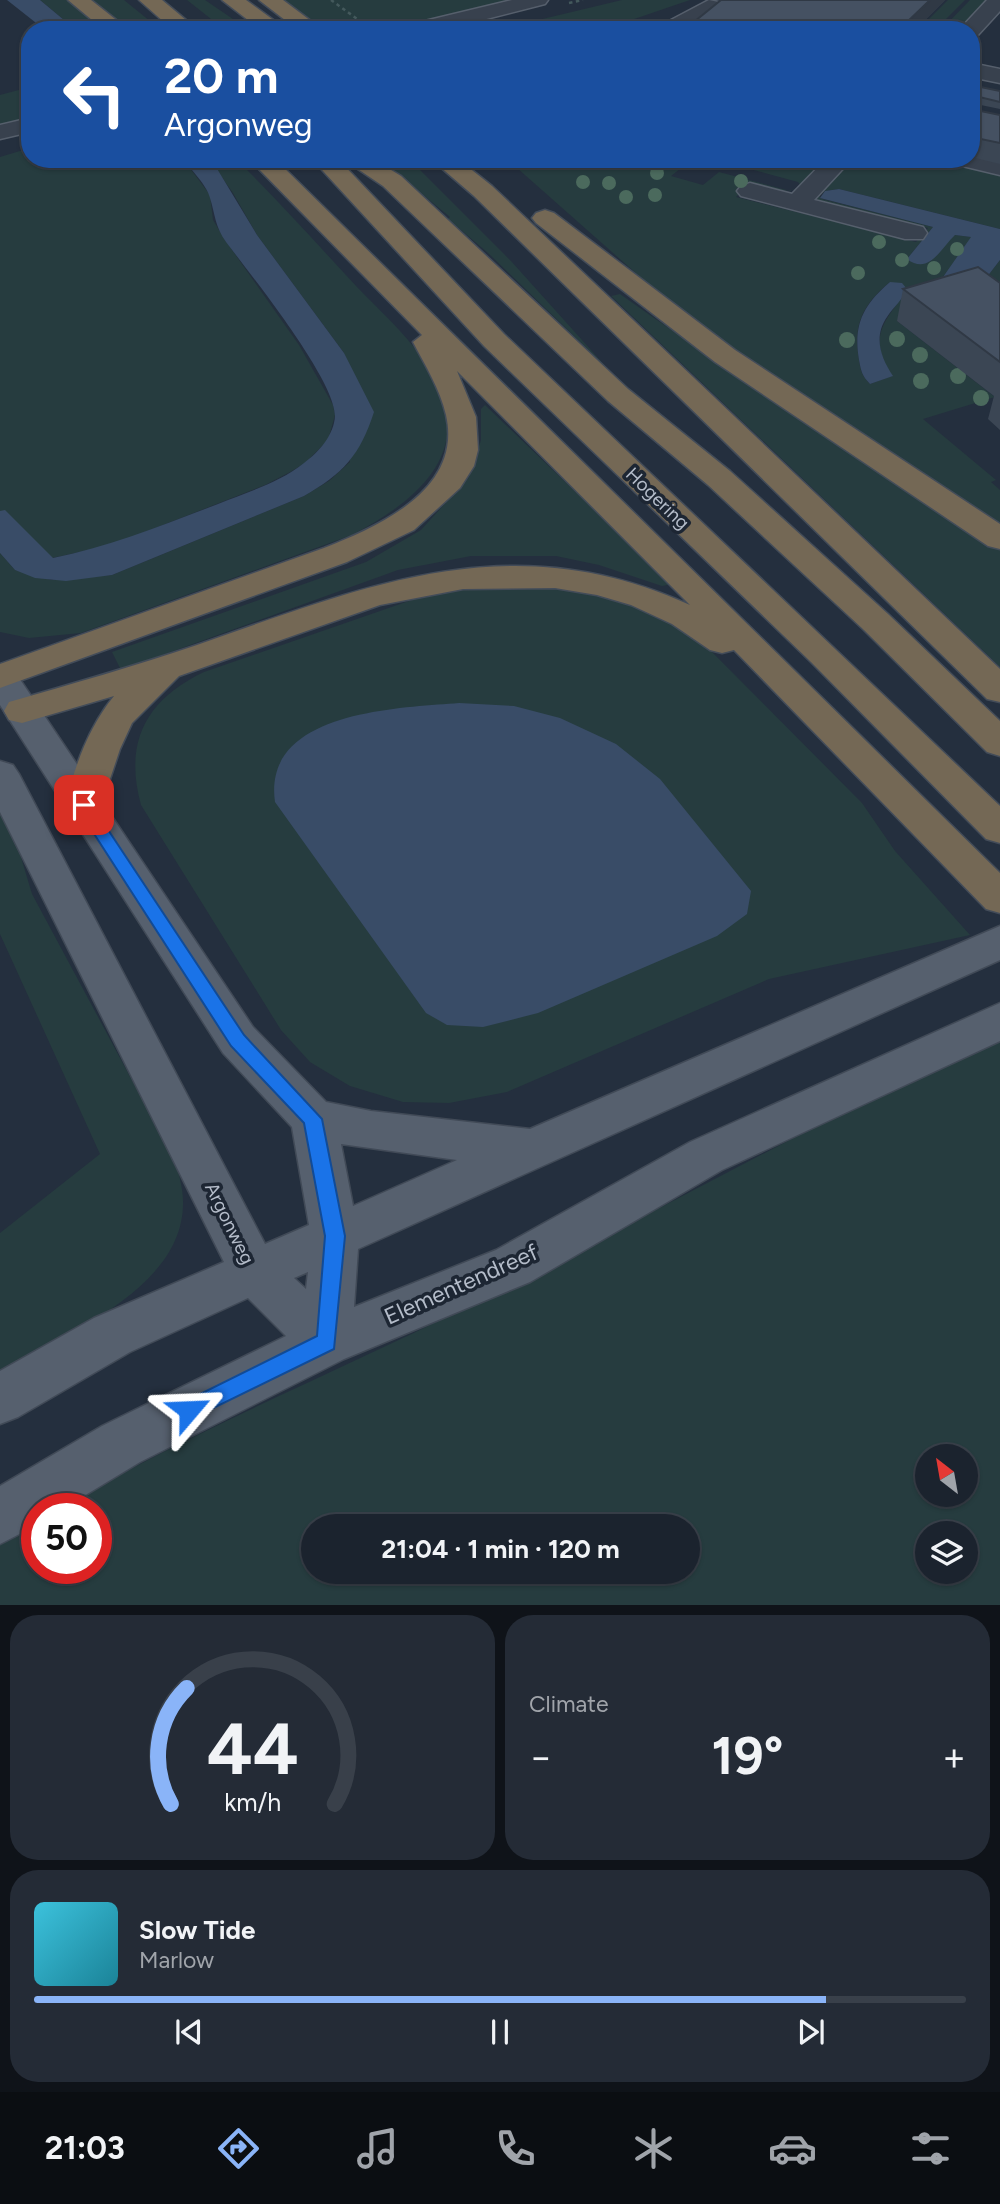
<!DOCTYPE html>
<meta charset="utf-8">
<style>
body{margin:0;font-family:Figtree,sans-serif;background:#242b36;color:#f1f3f6;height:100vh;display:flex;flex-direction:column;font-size:26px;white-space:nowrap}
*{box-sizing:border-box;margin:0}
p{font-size:23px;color:#a0a4aa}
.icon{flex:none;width:38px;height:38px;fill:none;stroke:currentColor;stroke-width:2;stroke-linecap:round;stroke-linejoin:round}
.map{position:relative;height:1605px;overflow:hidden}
.details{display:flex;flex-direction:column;gap:10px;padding:10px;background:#0f1319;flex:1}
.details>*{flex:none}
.top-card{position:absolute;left:21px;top:21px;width:959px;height:147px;border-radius:28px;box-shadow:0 2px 5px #0004,0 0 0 2px #39404a;background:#1a4fa0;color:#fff;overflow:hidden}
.needle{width:46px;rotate:329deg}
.tools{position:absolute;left:915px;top:1444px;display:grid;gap:14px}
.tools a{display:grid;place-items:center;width:63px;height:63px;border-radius:50%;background:#1b232e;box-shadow:0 2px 5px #0004,0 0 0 2px #39404a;font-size:35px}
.speed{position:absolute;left:21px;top:1493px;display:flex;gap:14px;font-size:35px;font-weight:700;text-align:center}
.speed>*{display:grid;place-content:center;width:91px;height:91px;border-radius:50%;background:#1b232e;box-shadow:0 2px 5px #0004,0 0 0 2px #39404a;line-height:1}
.speed .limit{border:10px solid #d22;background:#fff;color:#111}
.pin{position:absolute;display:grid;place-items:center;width:60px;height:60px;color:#fff;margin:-30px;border-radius:14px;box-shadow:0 4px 10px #0006}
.me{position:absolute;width:77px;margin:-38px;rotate:64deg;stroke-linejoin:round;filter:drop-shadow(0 0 5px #0008)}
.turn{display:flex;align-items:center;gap:24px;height:147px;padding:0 28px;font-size:32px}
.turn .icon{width:91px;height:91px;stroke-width:2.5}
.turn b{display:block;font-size:49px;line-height:60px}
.big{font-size:52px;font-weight:700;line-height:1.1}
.details .card{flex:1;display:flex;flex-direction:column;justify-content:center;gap:10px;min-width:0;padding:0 24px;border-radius:28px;background:#242b36}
.details .dial{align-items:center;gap:0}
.dial svg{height:182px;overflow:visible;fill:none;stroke:#39404a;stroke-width:7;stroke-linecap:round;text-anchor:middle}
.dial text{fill:#f1f3f6;stroke:none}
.song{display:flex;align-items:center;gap:21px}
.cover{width:84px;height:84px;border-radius:10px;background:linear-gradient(135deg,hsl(190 70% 55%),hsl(190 70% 35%))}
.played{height:7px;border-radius:4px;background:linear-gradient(90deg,#8ab4f8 85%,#39404a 85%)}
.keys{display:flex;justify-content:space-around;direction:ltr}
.heat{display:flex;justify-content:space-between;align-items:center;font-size:38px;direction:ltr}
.details .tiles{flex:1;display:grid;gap:10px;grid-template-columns:1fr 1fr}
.card:last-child{grid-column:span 2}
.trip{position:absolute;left:301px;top:1514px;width:399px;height:70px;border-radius:35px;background:#1b232e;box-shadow:0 2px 5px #0004,0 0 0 2px #39404a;font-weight:700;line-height:70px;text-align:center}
.tab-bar{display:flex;height:112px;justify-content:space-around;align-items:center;background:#0b0e12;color:#a0a4aa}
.tab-bar .icon{width:49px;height:49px}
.tab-bar .current{color:#8ab4f8}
.tab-bar b{font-size:32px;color:#f1f3f6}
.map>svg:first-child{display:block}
.green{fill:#263c3f;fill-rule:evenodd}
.water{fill:#394c67}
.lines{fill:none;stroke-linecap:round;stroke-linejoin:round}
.minor-casing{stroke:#565f6c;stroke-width:3}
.major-casing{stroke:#414a57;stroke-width:3}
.highway-casing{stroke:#434c59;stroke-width:3}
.path{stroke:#44595c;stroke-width:2.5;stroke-dasharray:3.5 3.5;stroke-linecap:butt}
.minor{fill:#38414e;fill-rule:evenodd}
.major{fill:#56606e;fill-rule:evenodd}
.highway{fill:#746855;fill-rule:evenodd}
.tree{fill:#4b6a5d}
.wall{fill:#3b4654}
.shaded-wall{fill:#303945}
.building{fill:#455162;stroke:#303945;stroke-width:2}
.route{fill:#1a73e8;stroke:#114b97;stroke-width:2}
.labels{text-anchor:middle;stroke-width:7;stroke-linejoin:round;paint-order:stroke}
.street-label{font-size:19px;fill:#b4bcc9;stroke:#1d2633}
.near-street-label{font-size:23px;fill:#b4bcc9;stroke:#1d2633}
</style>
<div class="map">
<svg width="1000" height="1606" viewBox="0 0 1000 1606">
<rect width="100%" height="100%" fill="#242f3e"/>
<path class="green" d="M40,0H71L109,30H76Z
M89,0H124L161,30H128Z
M187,0H205L249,30H225Z
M277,0H511L390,30H321Z
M622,0H690L602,30H497Z
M948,0H965L935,30H918Z
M970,0H986L957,30H941Z
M30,87V118L0,125V95Z
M30,148V159H183L210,195L213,220L225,240L299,345L333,405L335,415L328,440L305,463L290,472L265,485L112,545L52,558L5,511H0V157Z
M209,159H236C278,200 317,244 357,287C383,314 415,342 433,375C477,453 415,502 352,535L81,633L29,638L0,632V553L15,570L51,580L112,575L304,496L329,481L350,462L344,353L257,235L233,193Z
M379,159H409L511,261L608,369L488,253L448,219L450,217Z
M507,159H668L686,164L671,176L703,185L719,172L790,191L801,186L798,182L713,159H831C795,196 800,195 750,183L736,197L916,242L928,228L818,200L815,195L849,159L951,160L1000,172V229L839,189L825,191L819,196L822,199L933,227L907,259L955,235L972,237L943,277L980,286L1000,260V314L897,321L995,397L923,419L996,480L991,482L1000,490V529L730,347L665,299ZM890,282L905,294C881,324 869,340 892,376L870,384C862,376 861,372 859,360C853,325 862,305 890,282Z
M620,294C744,383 876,460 1000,550V667L611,296Z
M485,405L672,584L662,586L599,565L556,556H471L398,570L121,670L112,652L366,562L421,530L469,477L481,440V409Z
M567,587L633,603L689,634L711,651L862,803L895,851L970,935L769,979L507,1092L449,1103L403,1102L350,1086L310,1062L281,1030L141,805C124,743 145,700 204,672L429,594L453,589Z
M0,802L9,817L32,894L177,1164C179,1176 183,1189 183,1201C185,1288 64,1336 0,1370V1233L100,1154L0,934Z
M1000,1035V1605L0,1606V1545L37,1523V1568H96V1508H59C193,1431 330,1375 467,1307C646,1218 820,1120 1000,1035ZM928,1456H966V1494H928ZM313,1526H688V1572H313ZM928,1533H966V1572H928Z"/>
<path class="water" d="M7,0H40L76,30H45Z
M183,159H209L216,167L257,235L344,353L374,412C360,455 344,473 304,496L112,575L66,581L35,578L15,570L0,553V511L5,510L53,558C111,546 163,525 218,504C247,492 279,483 304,463C319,452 334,435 335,416C335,379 250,274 226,242C215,227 215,214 210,198C207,185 191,170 183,159Z
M839,189L1000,229V260L980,286L943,277L971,237L955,235C941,248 929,276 907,259L933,227L820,198L825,191Z
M890,282L902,283L907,289C903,300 893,307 887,317C873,337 881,358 893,376L870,384C862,376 861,371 859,360C853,325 863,305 890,282Z
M459,703L514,706L560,718L616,744L660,779L751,891L747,914L717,936L538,1013L483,1027L447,1025L426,1013L275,802C262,711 398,708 459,703Z"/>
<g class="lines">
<g class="minor-casing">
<path id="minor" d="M512,0H548L545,4L443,30H405L408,25Z
M709,0L737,6L741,10L730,16L713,13L680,30H652Z
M987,0H1000V11L978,35L971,36V30H959Z
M971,63L1000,69V83L971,77Z
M30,118V132L0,139V125Z
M971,154L1000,161V175L954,164L951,159H971Z
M826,159H852L814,200L923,227L927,233L923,239H905L741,196L737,191L741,186L750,183L792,194Z"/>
</g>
<g class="major-casing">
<path id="major" d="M0,665L13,669L253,1027L326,1102L371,1111L530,1129L1000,926V960L358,1249L354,1307L496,1250L690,1142L1000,1003V1041L722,1170L530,1282L344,1359L140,1462L64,1508H37V1525L0,1544V1486L102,1426L286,1336L248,1298L130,1352L18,1417L0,1424V1371L94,1318L224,1262L0,812V761L13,765L19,774L265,1244L309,1225L292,1127L223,1053L0,705ZM341,1144L457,1160L353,1206ZM308,1272L306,1289L294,1278Z"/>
</g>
<g class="highway-casing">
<path id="highway" d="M68,0H91L129,30H104Z
M139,0H162L198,30H173Z
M222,0H246L287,30H261Z
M259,0H283L323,30H298Z
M249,159H275L1000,873V913L986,909L734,650L722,653L710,650L672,624L631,605L597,595L555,588L463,589L380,605L179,676L132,723L120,749L98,815L84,819L70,815L65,805C75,766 88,728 114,696L22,723L9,720L4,711L9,702C72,684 135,666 197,645C368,585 512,524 690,605L457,371L476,417L478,450L474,466L460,488L414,530L347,562L0,688V664L324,548C380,526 463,489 446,415C440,389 425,365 413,342L422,335Z
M312,159H338L504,334L1000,806V843L986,839L811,662L484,346Z
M343,159H373L401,176L628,389L730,471L888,614L1000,721V756L987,752L864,630L708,485L608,401L383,186Z
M431,159H458L492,186L1000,669V702L987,699L474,196Z
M545,210L554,213L735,350L1000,524V549L988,546L715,362L536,223L532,218L536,213Z"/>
</g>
<path class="path" d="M331,0L360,21
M569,3L583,0"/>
<use href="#minor" class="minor"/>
<use href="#major" class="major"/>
<use href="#highway" class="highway"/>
</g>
<g class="tree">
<circle cx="657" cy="173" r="7"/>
<circle cx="741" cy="181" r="7"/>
<circle cx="583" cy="182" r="7"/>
<circle cx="609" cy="183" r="7"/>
<circle cx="655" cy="195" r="7"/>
<circle cx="626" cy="197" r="7"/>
<circle cx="879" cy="242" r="7"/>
<circle cx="957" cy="249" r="7"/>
<circle cx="902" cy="260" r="7"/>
<circle cx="934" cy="268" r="7"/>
<circle cx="858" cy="273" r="7"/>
<circle cx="897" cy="339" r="8"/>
<circle cx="847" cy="340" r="8"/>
<circle cx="920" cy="355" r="8"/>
<circle cx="958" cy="376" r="8"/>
<circle cx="921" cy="381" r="8"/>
<circle cx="981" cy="398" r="8"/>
</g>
<path class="wall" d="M945,0L915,30H684Z
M971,85L1000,91V109L971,103Z
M971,109L1000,115V164L971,157Z
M1000,283V430L988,419L994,396L897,321L903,289Z"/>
<path class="shaded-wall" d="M930,0H945L915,30H903L904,25Z
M887,21L885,30H877Z"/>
<path class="building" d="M721,0H930L904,25L887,21L877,30H684Z
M971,85L1000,91V102L971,95Z
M971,109L1000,115V143L971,137Z
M978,267L1000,283V362L903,289Z"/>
<path class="route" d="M84,799L89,801L244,1035L322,1119L345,1236L334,1349L189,1420L182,1417L178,1410L182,1403L317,1336L325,1236L304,1123L231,1046L78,809V801Z"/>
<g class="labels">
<g class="street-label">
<text transform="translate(658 498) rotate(44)" y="7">Hogering</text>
<text transform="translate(230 1223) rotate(64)" y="7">Argonweg</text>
</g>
<g class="near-street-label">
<text transform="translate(461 1284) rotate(-24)" y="8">Elementendreef</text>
</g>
</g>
</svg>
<div class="tools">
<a><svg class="needle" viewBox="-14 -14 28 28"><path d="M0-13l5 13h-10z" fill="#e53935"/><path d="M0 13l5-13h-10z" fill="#a0a4aa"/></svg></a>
<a><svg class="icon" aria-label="layers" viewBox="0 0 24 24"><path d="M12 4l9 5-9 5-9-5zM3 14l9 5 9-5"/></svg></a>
</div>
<div class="speed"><div class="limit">50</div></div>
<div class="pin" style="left:84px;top:805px;background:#d93025"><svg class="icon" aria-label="arrive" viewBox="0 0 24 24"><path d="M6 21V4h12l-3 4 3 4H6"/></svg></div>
<svg class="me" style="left:189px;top:1410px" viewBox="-20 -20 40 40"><path d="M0-17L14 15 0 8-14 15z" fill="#1a73e8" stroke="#fff" stroke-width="4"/></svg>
<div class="trip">21:04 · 1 min · 120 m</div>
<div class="top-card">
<div class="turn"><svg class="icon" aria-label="left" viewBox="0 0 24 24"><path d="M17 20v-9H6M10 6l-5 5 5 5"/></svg><div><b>20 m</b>Argonweg</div></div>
</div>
</div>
<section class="details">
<div class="tiles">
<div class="card dial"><svg viewBox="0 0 100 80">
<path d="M14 69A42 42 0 1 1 86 69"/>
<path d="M14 69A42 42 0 0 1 21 18" stroke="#8ab4f8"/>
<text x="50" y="56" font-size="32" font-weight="700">44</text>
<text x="50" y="72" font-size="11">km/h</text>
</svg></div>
<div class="card"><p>Climate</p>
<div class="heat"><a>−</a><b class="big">19°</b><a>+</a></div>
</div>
<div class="card">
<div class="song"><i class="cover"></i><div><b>Slow Tide</b><p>Marlow</p></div></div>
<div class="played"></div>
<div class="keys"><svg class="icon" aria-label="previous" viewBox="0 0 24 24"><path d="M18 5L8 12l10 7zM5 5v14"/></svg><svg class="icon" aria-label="pause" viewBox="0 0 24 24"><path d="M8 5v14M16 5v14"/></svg><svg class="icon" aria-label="next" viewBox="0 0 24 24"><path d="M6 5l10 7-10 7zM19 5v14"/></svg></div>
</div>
</div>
</section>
<nav class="tab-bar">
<b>21:03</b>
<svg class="icon current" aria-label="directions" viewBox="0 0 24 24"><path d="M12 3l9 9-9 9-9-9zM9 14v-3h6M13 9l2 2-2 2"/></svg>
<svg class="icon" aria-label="music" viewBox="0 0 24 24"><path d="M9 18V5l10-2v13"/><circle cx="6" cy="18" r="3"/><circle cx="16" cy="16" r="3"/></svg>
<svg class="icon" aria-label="phone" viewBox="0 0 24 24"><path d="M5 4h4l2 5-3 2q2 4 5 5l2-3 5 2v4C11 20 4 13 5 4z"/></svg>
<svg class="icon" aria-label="climate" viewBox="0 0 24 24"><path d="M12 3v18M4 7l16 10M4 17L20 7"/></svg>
<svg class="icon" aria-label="car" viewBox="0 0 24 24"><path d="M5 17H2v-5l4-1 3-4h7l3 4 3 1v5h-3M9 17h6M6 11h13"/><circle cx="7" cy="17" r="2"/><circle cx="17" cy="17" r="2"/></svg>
<svg class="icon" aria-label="filters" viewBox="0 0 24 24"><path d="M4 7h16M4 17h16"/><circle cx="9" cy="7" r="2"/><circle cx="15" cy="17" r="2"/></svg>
</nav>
